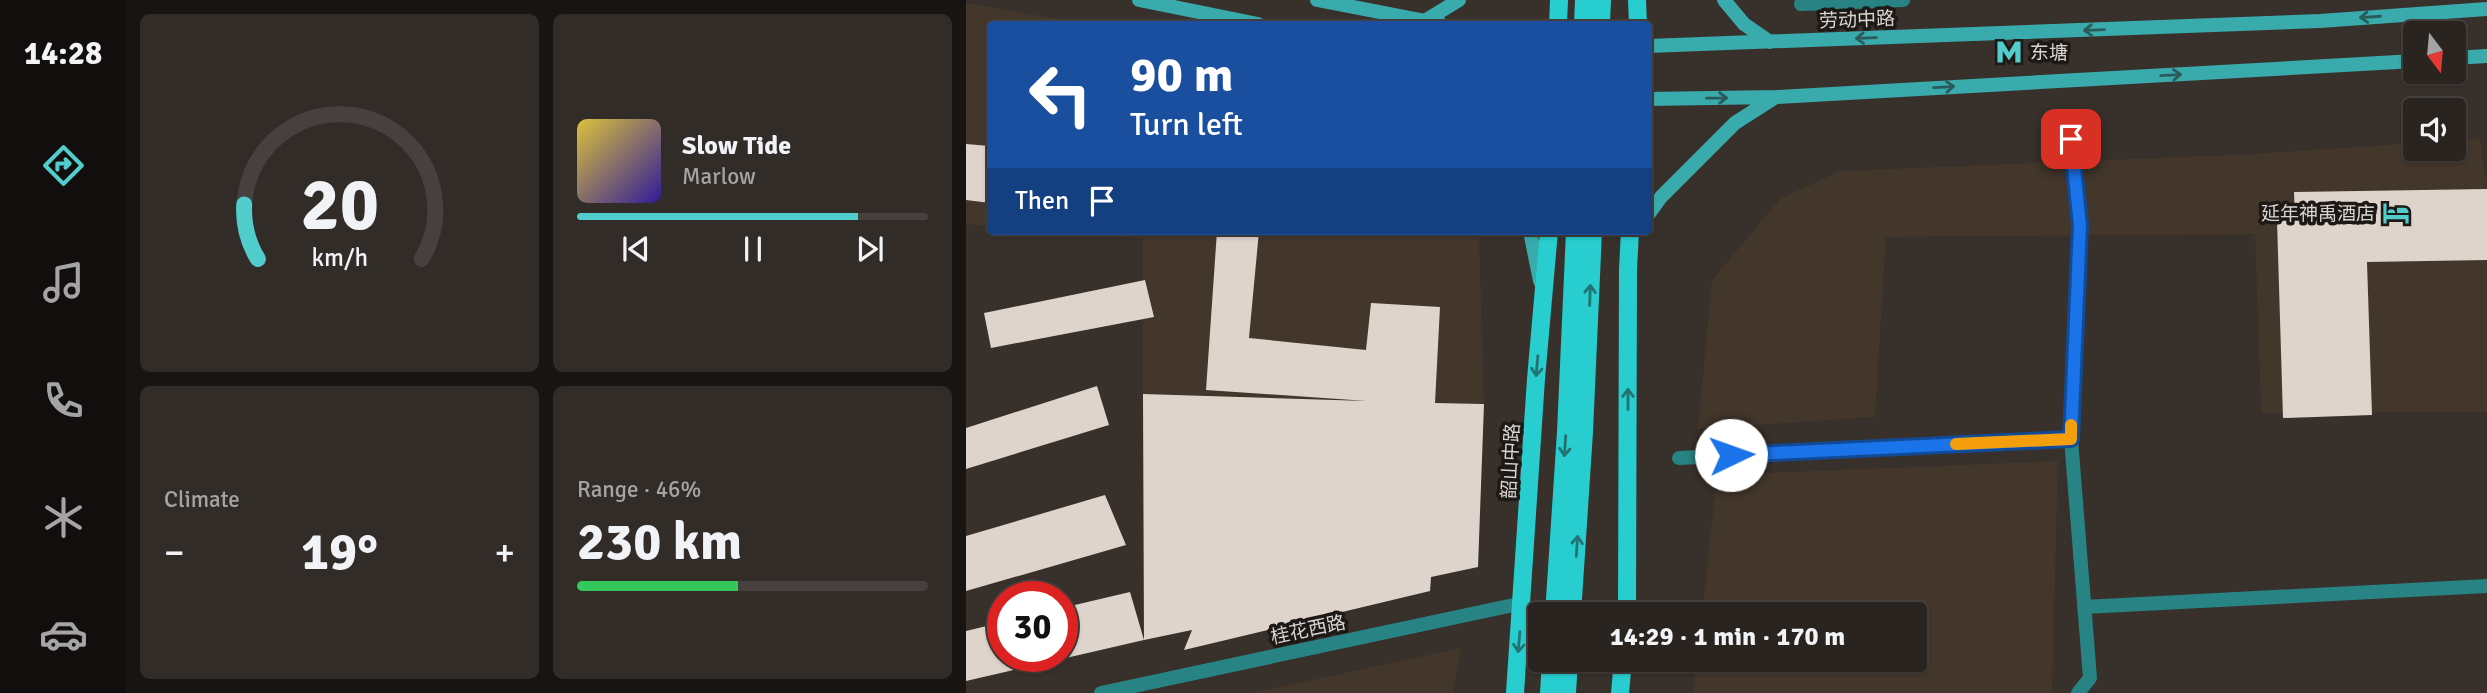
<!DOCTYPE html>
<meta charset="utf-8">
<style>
body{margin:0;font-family:Signika,"Noto Sans SC",sans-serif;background:#322c29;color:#f1f3f6;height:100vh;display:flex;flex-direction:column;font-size:26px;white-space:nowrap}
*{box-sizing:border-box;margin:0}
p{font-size:23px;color:#a5a4a5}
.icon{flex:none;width:38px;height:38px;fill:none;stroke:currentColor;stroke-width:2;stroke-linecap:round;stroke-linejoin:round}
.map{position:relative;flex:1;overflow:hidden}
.drawer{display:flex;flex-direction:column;gap:14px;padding:14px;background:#171412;width:840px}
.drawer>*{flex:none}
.banner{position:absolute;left:21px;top:21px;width:665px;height:214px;border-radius:7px;box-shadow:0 2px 5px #0004,0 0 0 2px #46413e;background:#1a4fa0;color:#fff;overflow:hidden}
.needle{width:46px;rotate:164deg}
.buttons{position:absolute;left:1437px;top:21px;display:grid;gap:14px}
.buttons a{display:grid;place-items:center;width:63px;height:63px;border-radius:7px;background:#2a2420;box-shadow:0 2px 5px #0004,0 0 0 2px #46413e;font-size:35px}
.speed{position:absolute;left:21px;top:581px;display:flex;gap:14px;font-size:35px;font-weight:700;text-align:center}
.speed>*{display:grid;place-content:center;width:91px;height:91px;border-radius:50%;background:#2a2420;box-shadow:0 2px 5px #0004,0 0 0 2px #46413e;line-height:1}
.speed .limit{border:10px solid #d22;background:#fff;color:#111}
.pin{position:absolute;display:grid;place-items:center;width:60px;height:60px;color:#fff;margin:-30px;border-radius:14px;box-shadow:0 4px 10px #0006}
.me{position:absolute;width:77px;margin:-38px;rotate:87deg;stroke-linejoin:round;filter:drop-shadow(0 0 5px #0008)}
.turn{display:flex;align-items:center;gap:24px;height:147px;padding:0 28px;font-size:32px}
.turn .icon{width:91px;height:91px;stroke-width:2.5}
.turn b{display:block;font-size:49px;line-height:60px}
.then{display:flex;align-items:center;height:66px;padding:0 28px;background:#0003;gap:14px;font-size:26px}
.big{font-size:52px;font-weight:700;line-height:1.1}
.drawer .widget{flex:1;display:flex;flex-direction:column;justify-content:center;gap:10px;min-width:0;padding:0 24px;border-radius:10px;background:#322c29}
.drawer .dial{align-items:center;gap:0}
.dial svg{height:182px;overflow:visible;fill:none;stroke:#46413e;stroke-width:7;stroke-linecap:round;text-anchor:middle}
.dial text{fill:#f1f3f6;stroke:none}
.song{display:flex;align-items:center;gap:21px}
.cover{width:84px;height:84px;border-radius:10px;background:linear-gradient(135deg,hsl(50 70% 55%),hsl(250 70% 35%))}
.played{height:7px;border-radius:4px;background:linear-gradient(90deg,#52cdce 80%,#46413e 80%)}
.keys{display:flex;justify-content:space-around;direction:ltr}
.heat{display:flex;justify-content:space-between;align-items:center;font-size:38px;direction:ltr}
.charge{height:10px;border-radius:5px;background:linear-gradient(90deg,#34c759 46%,#46413e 0)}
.drawer .tiles{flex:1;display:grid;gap:14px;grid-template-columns:repeat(2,1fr)}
.trip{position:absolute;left:562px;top:602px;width:399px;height:70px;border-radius:7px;background:#2a2420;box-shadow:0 2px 5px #0004,0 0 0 2px #46413e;font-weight:700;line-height:70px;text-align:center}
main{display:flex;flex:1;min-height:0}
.menu{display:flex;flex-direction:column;width:126px;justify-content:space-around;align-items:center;background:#110e0d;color:#a5a4a5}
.menu .icon{width:49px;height:49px}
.menu .active{color:#52cdce}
.menu b{font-size:32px;color:#f1f3f6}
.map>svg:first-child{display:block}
.built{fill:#43362b}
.building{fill:#dfd4cc}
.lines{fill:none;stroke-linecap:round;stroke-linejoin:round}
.minor{stroke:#288384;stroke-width:14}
.tertiary{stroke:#288384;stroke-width:14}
.secondary{stroke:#39abad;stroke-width:14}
.primary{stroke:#27cdcf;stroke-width:18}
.oneway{stroke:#2a5b5a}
.oneway2{stroke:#227372}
.route-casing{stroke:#114b97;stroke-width:18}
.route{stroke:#1a73e8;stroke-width:12}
.slow{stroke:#f59e0b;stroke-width:12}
.labels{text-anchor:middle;stroke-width:7;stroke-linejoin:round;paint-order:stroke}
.street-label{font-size:19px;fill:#dbd5d1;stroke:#1d1916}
.poi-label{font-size:19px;fill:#dbd5d1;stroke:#1d1916;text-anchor:start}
</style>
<main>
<nav class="menu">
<b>14:28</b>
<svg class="icon active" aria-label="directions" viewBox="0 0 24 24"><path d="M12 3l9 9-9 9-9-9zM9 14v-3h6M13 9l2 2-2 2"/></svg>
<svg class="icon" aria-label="music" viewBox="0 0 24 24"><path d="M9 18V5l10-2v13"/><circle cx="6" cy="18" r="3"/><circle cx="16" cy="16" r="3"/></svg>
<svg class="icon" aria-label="phone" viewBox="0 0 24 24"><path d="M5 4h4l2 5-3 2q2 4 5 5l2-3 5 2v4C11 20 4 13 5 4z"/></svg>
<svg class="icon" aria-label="climate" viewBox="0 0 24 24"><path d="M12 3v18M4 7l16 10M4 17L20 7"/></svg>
<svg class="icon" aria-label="car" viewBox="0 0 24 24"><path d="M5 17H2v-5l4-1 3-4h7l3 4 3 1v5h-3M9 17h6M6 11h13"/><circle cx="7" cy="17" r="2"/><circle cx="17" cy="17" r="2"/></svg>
</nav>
<section class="drawer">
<div class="tiles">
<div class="widget dial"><svg viewBox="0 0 100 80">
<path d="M14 69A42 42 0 1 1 86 69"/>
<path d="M14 69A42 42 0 0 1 8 45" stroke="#52cdce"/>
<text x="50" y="56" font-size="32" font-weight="700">20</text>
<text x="50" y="72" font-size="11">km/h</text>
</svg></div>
<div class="widget">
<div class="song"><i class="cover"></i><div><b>Slow Tide</b><p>Marlow</p></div></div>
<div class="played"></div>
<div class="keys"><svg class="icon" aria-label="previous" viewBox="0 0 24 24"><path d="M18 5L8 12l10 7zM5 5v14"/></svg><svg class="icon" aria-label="pause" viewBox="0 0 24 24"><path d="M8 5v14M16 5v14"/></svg><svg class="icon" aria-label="next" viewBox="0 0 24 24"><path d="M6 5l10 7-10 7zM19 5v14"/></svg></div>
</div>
<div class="widget"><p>Climate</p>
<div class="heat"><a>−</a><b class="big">19°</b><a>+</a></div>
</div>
<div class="widget"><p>Range · 46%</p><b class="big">230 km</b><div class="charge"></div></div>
</div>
</section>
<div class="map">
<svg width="1521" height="693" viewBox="0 0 1521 693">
<rect width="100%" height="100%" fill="#38302a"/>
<path class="built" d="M0,3L121,24H24V226L0,224Z
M1514,139L1521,187V412L1295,413L1289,234L920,237L909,417L732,429L746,280L814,199L874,171L1287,154L1449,143V149H1488V141Z
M85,231H513L518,404L177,394V239Z
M1092,461L1086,693H727L731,660H948V614H736L751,475Z
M495,648L487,693H285Z"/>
<path class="building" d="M0,144L24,146V203L0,200Z
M1521,189V260L1401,262L1406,415L1317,418L1311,220L1329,219L1328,192Z
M251,231H293L283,338L400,350L405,303L474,307L469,403L518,404L512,567L465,577L464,591L218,650L226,630L178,640L177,394L401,401L240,390Z
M179,280L188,317L25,348L18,313Z
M131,386L143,425L0,469V428Z
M139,495L160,545L0,591V536Z
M164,592L178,640L0,681V631L37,622V656H96V608Z"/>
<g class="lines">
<path class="minor" d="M835,4L937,0
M1105,439L1113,225L1106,139
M713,458L1105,439L1124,678L1112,693
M1118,607L1521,586"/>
<path class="tertiary" d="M135,693L557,603"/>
<path class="secondary" d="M173,0L292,24
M351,0L475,24
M758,0L778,24L804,42
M457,22L493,0
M682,46L1354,21L1521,9
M1488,58L1521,56
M682,99L810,97L1449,61
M682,215L695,197L769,123L808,98
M564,231L574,281"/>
<path class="primary" d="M671,0L672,24
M592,24L593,0
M617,24L618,0
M635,24L636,0
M588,614L600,432L609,231
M606,614L618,432L627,231
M661,614L662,269L664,231
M549,693L570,379L583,231
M583,693L585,660
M601,693L603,660
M654,693L657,660"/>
</g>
<defs><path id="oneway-shaft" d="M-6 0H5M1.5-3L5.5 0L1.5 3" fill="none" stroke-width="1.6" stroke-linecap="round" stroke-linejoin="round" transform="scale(1.75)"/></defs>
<g class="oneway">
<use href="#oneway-shaft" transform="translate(1404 17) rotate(176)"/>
<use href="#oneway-shaft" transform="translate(1128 30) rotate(178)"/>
<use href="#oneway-shaft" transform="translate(900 38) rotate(178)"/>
<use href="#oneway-shaft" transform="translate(1205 75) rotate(-3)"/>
<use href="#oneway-shaft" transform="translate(978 87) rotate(-3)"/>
<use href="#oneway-shaft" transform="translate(751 98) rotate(-1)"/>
</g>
<g class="oneway2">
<use href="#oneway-shaft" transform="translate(624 295) rotate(-88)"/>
<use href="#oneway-shaft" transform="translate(571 366) rotate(95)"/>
<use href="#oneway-shaft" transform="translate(662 399) rotate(-90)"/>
<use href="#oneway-shaft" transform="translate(599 446) rotate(94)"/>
<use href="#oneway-shaft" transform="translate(611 546) rotate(-86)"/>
<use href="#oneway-shaft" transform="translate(553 642) rotate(95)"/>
</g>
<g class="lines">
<g class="route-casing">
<path id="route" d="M765,455L1105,439L1114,225L1105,139"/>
</g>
<use href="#route" class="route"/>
<path class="slow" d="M990,444L1105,439V425"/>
</g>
<defs>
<g id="metro-bare" transform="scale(2.1)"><path d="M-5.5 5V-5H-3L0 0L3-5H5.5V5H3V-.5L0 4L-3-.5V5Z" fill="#52cdce" stroke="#1d1916" stroke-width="2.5" paint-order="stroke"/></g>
<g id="hotel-bare" transform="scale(2.1)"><path d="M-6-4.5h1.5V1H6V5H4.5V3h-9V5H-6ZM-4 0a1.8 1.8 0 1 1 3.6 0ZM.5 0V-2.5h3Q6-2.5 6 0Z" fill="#52cdce" stroke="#1d1916" stroke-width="2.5" paint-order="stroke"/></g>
</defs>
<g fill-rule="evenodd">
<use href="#metro-bare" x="1043" y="52"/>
<use href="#hotel-bare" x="1430" y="213"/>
</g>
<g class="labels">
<g class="street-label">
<text transform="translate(891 19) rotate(-2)" y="7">劳动中路</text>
<text transform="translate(544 461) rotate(-87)" y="7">韶山中路</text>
<text transform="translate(342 629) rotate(-12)" y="7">桂花西路</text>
</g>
<g class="poi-label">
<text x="1064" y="59">东塘</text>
<text x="1409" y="220" text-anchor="end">延年神禹酒店</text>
</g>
</g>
</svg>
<div class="buttons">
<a><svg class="needle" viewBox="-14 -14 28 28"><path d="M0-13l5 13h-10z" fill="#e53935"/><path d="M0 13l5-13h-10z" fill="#a5a4a5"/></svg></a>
<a><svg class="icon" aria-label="sound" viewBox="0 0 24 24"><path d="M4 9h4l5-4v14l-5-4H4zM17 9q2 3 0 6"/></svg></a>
</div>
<div class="speed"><div class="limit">30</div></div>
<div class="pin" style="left:1105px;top:139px;background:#d93025"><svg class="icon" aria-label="arrive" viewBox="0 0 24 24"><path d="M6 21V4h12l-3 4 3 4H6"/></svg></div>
<svg class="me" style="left:765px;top:455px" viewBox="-20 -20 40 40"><circle r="19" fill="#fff"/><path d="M0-13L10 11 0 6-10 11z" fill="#1a73e8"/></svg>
<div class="trip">14:29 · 1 min · 170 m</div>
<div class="banner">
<div class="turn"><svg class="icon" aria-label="left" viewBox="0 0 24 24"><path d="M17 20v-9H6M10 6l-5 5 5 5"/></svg><div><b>90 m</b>Turn left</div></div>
<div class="then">Then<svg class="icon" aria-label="arrive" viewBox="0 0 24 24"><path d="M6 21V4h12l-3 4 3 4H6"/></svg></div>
</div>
</div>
</main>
